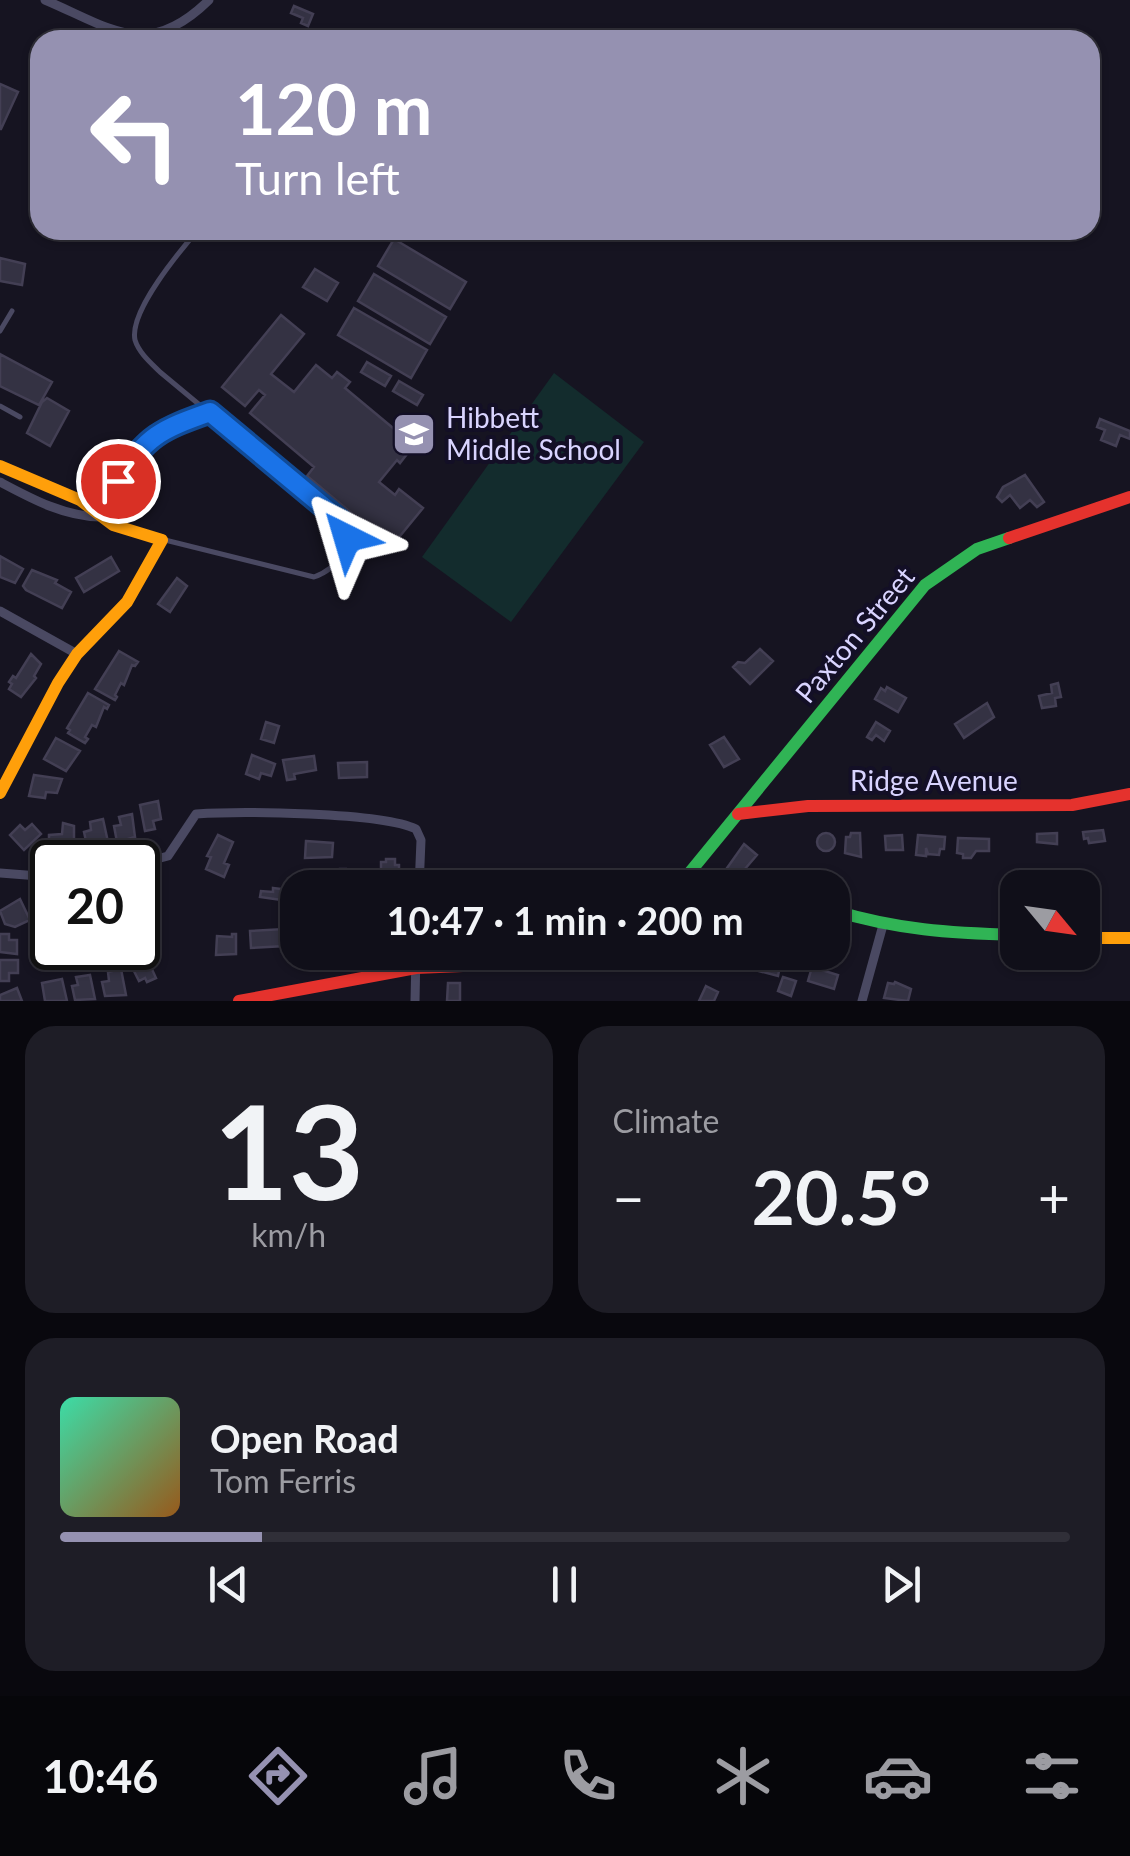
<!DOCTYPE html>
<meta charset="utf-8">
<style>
body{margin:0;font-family:Lato,sans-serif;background:#1e1d26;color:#f1f3f6;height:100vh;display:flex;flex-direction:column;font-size:38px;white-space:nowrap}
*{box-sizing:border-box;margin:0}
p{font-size:32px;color:#9c9ca2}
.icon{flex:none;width:55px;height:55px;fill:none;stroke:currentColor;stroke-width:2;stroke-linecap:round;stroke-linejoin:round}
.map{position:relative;height:1001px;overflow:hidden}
.sheet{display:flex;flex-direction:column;gap:25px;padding:25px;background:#09080e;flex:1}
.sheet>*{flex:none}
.guide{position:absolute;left:30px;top:30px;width:1070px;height:210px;border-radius:30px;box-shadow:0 2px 8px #0004,0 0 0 2px #302f38;background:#9591b1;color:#fff;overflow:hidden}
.needle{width:65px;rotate:119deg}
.buttons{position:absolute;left:1000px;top:870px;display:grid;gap:20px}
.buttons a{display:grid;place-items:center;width:100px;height:100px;border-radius:20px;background:#100f19;box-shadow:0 2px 8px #0004,0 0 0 2px #302f38;font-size:50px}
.speed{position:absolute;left:30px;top:840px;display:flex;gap:20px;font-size:50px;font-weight:700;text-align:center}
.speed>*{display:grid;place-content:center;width:130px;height:130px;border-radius:50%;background:#100f19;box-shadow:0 2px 8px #0004,0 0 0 2px #302f38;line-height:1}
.speed .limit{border:5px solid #111;border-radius:15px;background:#fff;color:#111}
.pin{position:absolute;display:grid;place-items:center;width:85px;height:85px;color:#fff;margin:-42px;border:5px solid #fff;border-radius:50%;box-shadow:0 2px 10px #0007}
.me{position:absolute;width:110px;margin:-55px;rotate:320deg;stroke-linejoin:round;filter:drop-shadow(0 0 8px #0008)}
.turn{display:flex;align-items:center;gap:35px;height:210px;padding:0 40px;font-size:45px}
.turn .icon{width:130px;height:130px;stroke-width:2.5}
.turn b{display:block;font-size:70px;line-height:85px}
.big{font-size:75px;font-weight:700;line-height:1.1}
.sheet .widget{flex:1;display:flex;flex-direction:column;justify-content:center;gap:15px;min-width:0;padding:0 35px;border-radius:30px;background:#1e1d26}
.sheet .dial{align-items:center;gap:0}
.dial b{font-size:130px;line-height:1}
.song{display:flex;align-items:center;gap:30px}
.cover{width:120px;height:120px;border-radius:15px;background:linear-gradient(135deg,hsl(160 70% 55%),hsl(30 70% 35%))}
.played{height:10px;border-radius:5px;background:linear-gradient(90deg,#9591b1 20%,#302f38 20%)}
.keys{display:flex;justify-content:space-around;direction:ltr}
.heat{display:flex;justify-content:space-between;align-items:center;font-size:55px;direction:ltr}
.sheet .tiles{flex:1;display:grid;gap:25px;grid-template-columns:1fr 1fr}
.widget:last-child{grid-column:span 2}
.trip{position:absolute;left:280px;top:870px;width:570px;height:100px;border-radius:30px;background:#100f19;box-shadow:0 2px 8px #0004,0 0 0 2px #302f38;font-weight:700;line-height:100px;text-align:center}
.tabs{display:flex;height:160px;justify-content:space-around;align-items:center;background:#06060a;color:#9c9ca2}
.tabs .icon{width:70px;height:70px}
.tabs .on{color:#9591b1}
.tabs b{font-size:45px;color:#f1f3f6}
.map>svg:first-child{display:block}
.green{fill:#132c2d}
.building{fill:#343243;stroke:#433f54;stroke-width:2.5}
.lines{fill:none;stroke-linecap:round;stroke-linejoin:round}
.lane{stroke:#4a4962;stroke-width:5}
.street{stroke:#4a4962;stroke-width:9}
.fast{stroke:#30b455;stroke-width:12}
.slow{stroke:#ff9f0a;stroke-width:12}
.jam{stroke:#e5322d;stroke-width:12}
.route-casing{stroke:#114b97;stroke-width:25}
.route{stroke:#1a73e8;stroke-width:18}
.labels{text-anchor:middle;stroke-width:8;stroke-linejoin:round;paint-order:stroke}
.poi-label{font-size:28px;fill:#d9d4ff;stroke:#130f26;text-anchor:start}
.street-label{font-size:28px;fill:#d9d4ff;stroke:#130f26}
</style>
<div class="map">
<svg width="1130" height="1001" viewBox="0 0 1130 1001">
<rect width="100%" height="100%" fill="#161421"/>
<path class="green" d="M554,373L644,442L511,622L422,557Z"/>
<path class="building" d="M294,6L313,14L308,26L301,23L303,18L291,13Z
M0,84L18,92L1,129H0Z
M394,239L466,282L450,309L378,266Z
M0,258L25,264L22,285L0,281Z
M315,269L338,283L327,301L303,287Z
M374,274L446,317L430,344L358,301Z
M354,308L427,350L411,378L338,335Z
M281,315L304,334L271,374L294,392L316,365L332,378L337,372L350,382L345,388L411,443L404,452L407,454L400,463L397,460L379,482L395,495L399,489L423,508L386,553L360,532L366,525L307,476L314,467L250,413L265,395L259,390L245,406L222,387Z
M0,354L52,382L39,405L0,386Z
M367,362L391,376L385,386L361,372Z
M399,381L423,395L417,405L393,391Z
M47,398L69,411L50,446L27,433L42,402Z
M1100,419L1130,431V439L1120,435L1116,446L1101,440L1105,430L1097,427Z
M1025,475L1044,502L1037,507L1030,500L1020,508L1010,495L1002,502L997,497L1003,487Z
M0,556L23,569L15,583L0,577Z
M111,557L119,571L84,592L76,578Z
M32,570L57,580L55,583L71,592L62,608L26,590L23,586Z
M177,578L187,586L170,612L158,604Z
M760,649L773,661L750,684L733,667L738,662L745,663Z
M119,651L138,662L135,666L132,665L124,685L121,683L115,695L117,697L115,700L95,689Z
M31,654L41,664L34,676L36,678L21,697L9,689L12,684L9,682L13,676L16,678Z
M1058,683L1061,697L1055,698L1056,706L1042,708L1039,696L1052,693L1051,685Z
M887,687L906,698L898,712L875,699L881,688L885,691Z
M88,693L109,705L107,709L104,707L96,727L92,725L85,737L88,739L85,743L68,733L70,730L67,728Z
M987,703L994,717L964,738L955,724Z
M266,722L279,726L274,743L261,739Z
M876,722L890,731L884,741L876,735L872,740L867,737Z
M724,737L739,759L724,767L710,745Z
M56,738L80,751L66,771L44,759Z
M252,755L275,764L271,776L261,773L259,779L246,774Z
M314,756L316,770L294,774L295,779L287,780L283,760Z
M367,762V777L339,778L338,763Z
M34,775L62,779L57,793L46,792L45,798L29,796Z
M158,801L161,819L153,821L155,829L145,831L140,805Z
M132,814L135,837L117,842L114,826L121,825L119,817Z
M103,819L108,842L87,846L84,832L91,830L90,822Z
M63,823L74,826V850L54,848V841H49V835L62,834Z
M32,824L41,834L24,850L10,835L20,825L25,830Z
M1103,830L1105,841L1089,843L1088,838L1084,839L1083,832Z
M851,833H860L861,857L845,853L846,837H850Z
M1057,833V844L1037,842V834Z
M817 842a9 9 0 1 1 18 0a9 9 0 1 1-18 0Z
M218,835L233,842L224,863L229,865L224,877L206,869L211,857L207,856Z
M902,835L903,850H886L885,836Z
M918,835L945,837L944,849H940L939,855L928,854L926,848V856L916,855Z
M958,838L989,839V851H976L971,858H963V854L957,853Z
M306,841L333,843L332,857L305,858Z
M744,844L757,855L738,877L727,868Z
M386,859H395V865H399V877H381V862H386Z
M340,869H346L351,888H340Z
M497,876V888L474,886V877Z
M273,888L290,890L289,901L260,897L261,891L273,892Z
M148,889V898H156L157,924L139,925L138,890Z
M20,899L30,920L15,927L5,924L0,911Z
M284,929L285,946L251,948L250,931Z
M0,934H9V940H17V954L0,952Z
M232,934H236V954L216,955L217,936L232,937Z
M138,953L140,956L145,954L156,978L147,982L145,978L139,981L129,961Z
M758,955L781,961L778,976L755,970Z
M0,960H18V973H9V981H0Z
M812,967L838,975L834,989L808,981Z
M121,969L126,995L105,996L102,982L109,981L108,972Z
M90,975L95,999L75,1000L72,986L78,985L76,977Z
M783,977L796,981L791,996L778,991Z
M62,979L67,1001H45L42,983Z
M895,982L911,989L908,1001L884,998L888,983L894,984Z
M448,983H460V1001H447Z
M706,986L718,992L714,1001H699Z
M17,988L22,1001H0V995Z"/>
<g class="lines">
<path class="lane" d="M0,331L12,311
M0,406L20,417
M103,515C111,484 135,444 163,429C177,421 194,417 209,412
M165,540L314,577C339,568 350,548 342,523L160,372C151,363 139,353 135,340C129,312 179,252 198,230"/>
<path class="street" d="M45,0C111,28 147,61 209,0
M0,482C32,499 63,516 100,517
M0,611L77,654
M138,864L168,856L196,814C239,811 381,812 416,829L421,840L419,888
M0,873L52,877
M415,1001L416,952
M862,1001L883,925"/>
<path class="fast" d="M677,888L925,585L977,549L1009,538
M832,910C898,930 949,933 1018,935"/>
<path class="slow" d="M0,466L80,500L113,525L162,540L127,602L77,654L58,683L0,793
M1082,938H1130"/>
<path class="jam" d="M1009,538L1130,497
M738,814L808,806L1072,805L1130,794
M239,1001L416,968L577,961L633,952"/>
</g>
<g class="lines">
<g class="route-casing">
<path id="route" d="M118,481C145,436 162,429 210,412L342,522L347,538"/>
</g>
<use href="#route" class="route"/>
</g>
<defs>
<g id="school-square" transform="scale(2.25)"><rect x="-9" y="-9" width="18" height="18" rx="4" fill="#9591b1" stroke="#130f26"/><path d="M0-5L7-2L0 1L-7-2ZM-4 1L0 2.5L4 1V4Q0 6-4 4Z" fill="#fff"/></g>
</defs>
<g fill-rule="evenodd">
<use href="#school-square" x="414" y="434"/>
</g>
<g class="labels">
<g class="poi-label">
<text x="446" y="428">Hibbett<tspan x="446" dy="32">Middle School</tspan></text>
</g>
<g class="street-label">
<text transform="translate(855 635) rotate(-50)" y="10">Paxton Street</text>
<text x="934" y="791">Ridge Avenue</text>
</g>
</g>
</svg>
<div class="buttons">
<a><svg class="needle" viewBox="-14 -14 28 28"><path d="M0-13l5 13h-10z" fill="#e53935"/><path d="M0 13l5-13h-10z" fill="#9c9ca2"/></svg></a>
</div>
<div class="speed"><div class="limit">20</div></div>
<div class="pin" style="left:118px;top:481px;background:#d93025"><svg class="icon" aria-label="arrive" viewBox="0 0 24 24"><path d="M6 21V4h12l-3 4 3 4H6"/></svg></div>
<svg class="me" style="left:347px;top:538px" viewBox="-20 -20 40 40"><path d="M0-17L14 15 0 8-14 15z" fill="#1a73e8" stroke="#fff" stroke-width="4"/></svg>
<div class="trip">10:47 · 1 min · 200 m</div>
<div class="guide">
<div class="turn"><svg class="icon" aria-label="left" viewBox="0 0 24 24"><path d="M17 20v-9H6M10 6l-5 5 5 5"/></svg><div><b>120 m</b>Turn left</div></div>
</div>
</div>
<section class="sheet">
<div class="tiles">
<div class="widget dial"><b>13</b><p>km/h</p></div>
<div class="widget"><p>Climate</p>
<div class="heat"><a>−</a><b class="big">20.5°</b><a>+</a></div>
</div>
<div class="widget">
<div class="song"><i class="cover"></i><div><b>Open Road</b><p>Tom Ferris</p></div></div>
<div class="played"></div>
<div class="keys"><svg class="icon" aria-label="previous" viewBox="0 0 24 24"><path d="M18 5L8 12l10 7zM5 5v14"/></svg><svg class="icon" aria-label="pause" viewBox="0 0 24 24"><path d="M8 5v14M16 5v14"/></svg><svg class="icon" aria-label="next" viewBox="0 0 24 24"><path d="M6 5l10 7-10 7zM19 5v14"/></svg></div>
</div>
</div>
</section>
<nav class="tabs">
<b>10:46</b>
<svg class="icon on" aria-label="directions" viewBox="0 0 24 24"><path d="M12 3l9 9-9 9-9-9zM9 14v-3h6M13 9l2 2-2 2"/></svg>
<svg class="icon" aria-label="music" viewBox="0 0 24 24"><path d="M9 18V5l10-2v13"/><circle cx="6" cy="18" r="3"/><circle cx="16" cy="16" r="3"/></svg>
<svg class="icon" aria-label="phone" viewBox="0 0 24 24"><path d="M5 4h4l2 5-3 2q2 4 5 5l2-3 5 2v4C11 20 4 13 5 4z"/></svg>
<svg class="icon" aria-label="climate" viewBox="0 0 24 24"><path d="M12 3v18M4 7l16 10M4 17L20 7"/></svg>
<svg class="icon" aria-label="car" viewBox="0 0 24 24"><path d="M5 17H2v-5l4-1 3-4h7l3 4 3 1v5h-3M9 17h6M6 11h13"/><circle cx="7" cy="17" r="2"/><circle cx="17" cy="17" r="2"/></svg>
<svg class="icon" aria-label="filters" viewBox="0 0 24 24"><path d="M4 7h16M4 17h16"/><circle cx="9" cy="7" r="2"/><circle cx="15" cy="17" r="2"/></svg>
</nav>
